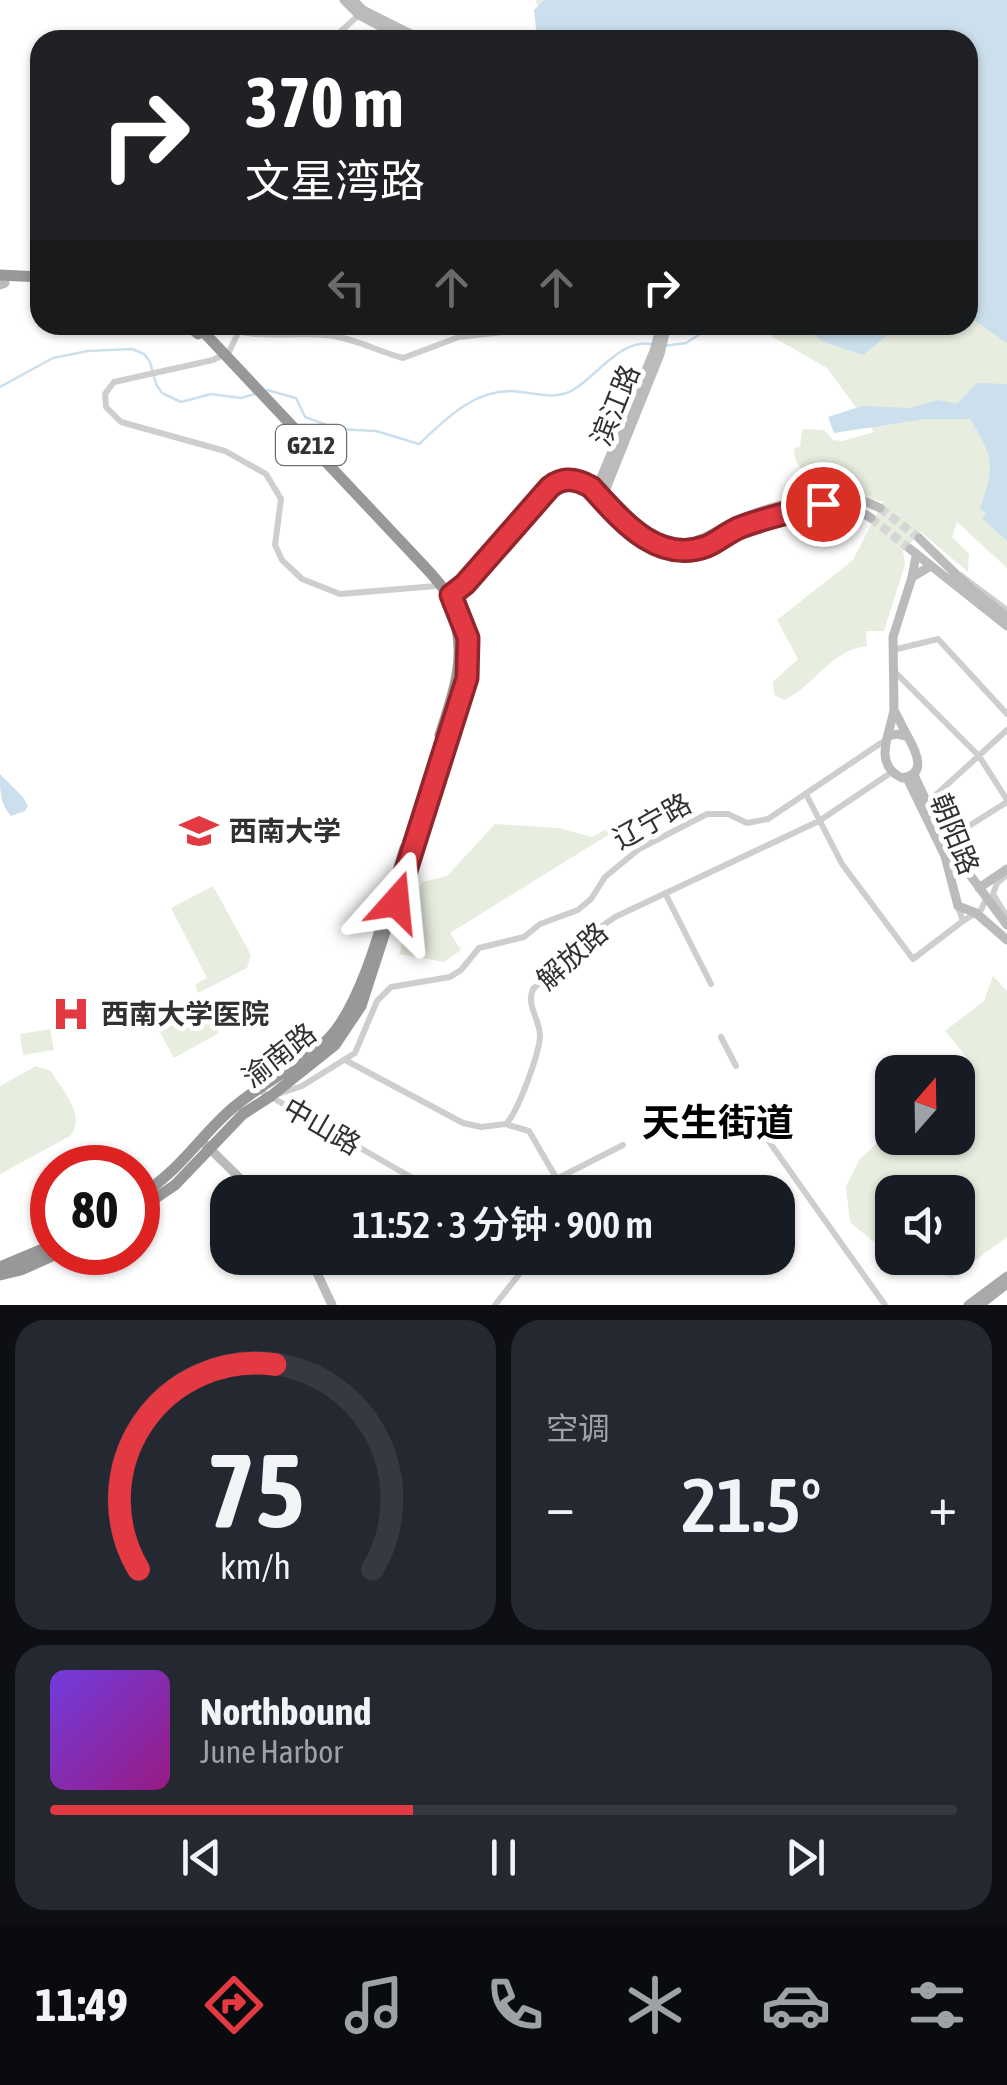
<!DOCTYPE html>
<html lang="zh">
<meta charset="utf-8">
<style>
body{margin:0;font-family:"Asap Condensed","Noto Sans SC",sans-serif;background:#242831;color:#f1f3f6;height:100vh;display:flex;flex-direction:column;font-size:38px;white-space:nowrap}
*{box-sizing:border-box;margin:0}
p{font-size:32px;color:#9ea1a6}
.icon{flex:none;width:55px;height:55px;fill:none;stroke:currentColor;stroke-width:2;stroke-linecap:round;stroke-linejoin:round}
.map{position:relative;height:1305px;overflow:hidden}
.panel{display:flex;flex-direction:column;gap:15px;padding:15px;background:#0d0f14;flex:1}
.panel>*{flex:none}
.top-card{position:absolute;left:30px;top:30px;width:948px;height:305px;border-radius:30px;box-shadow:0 2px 8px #0004;background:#202124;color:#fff;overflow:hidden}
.needle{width:65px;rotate:20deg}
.controls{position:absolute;left:875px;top:1055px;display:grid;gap:20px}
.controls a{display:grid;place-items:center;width:100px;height:100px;border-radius:20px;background:#171b24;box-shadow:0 2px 8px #0004;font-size:50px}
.speed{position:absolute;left:30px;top:1145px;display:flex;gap:20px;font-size:50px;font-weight:700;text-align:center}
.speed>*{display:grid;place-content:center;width:130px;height:130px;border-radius:50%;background:#171b24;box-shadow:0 2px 8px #0004;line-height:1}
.speed .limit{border:15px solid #d22;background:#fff;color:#111}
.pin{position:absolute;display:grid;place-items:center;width:85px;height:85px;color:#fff;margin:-42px;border:5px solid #fff;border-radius:50%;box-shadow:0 2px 10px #0007}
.me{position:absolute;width:110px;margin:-55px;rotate:18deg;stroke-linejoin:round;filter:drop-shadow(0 0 8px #0008)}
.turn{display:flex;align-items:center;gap:35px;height:210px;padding:0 50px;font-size:45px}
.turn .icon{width:130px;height:130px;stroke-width:2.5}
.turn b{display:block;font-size:70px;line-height:85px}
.lanes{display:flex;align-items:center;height:95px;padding:0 50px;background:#0003;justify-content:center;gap:50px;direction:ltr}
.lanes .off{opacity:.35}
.big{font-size:75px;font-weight:600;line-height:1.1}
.panel .widget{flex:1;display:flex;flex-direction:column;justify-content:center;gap:15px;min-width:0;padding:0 35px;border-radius:30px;background:#242831}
.panel .dial{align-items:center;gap:0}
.dial svg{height:260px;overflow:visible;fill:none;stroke:#363941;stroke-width:7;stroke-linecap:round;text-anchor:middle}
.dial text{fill:#f1f3f6;stroke:none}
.song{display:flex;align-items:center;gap:30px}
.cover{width:120px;height:120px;border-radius:15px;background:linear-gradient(135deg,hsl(260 70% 55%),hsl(310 70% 35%))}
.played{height:10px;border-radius:5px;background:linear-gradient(90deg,#e23943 40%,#363941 40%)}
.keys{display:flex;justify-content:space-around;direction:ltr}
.heat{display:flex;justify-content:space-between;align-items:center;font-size:55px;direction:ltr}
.panel .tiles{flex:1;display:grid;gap:15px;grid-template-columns:1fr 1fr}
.widget:last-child{grid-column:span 2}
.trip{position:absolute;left:210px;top:1175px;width:585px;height:100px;border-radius:30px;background:#171b24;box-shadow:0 2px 8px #0004;font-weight:600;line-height:100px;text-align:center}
.dock{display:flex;height:160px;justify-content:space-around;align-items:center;background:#090b0e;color:#9ea1a6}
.dock .icon{width:70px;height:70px}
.dock .on{color:#e23943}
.dock b{font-size:45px;color:#f1f3f6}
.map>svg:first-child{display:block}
.green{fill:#e7eddf}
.water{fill:#ccdfec}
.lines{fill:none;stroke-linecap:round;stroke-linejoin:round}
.stream{stroke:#ccdfec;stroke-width:2.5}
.secondary-tunnel{stroke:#d6d6d6;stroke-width:9;stroke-dasharray:9 4.5;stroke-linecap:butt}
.street{stroke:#cecece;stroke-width:6}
.secondary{stroke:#bbb;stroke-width:9}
.primary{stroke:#a9a9a9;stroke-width:9}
.highway{stroke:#989898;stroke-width:11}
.highway-bridge{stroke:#989898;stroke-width:11}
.route-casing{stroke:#93252c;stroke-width:25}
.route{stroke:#e23943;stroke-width:18}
.labels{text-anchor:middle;stroke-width:10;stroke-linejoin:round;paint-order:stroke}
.shield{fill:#fff;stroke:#6f6f6f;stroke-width:2.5}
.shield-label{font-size:25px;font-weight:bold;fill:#313131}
.street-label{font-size:28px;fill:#313131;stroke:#fff}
.poi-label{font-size:28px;font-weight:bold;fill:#313131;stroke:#fff;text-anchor:start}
.district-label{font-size:38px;font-weight:bold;fill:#000;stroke:#fff}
</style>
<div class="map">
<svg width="1007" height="1305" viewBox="0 0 1007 1305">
<rect width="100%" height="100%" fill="#fff"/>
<path class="green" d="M535,0H1007V568L957,522L952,537L969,554L968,572L921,532L903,551L905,565L884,631H866L867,646C833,649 814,685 785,700L774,695L773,682L798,659L777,620L853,560L883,502L854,492H813L795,458L794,448L800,447L802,429L824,430L833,440L843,441L874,432L827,368L752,325H968V40H553Z
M617,823L621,827L450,933L461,950L444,962L399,954L422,882L447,876L495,824L559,828L592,837Z
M213,886L251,955L247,968L198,993L195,985L207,978L171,908Z
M993,976L1007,991V1237L951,1278L905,1258H958V1192H892V1252L880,1247L850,1222L846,1187L859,1160L877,1143L895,1138H958V1081L974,1066L945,1031L984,1001Z
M202,1003L219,1033L174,1058L157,1027Z
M50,1029L54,1050L23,1055L20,1034Z
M36,1066L51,1071C62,1090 87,1116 70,1136L0,1174V1086Z"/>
<path class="water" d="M544,0H1007V343L968,316V40H544L537,39L534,10Z
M805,325H900L863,355L821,341Z
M977,383L1007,384V541L982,518L986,514L980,508C995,466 994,457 970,419H925L834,433L828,417L862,406L910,408L938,400L957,404Z
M0,774L23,797L28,806L25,811L11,816C0,804 0,791 0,774Z"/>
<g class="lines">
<path class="stream" d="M664,346L686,343L714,325
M0,387L53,358L88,351L132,349L144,354L150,362L156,384L162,393L181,402L211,394L241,398L255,394
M267,390L296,398L305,417L338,429L376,431L419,444C445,420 472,391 511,391C531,392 555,401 573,390C596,377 620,339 651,344"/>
<path class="secondary-tunnel" d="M880,508L919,538
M871,518L910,549"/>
<path class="street" d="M331,40L360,14
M217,325C252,340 289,332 327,335C354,338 377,351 403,358L459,337L503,332L520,325
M238,333L229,352L213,360L114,382L105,394L106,407L121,422L225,451L266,474L281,499L275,545L282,560L302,579L340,594L436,586
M960,575L1007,610
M893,650L938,639L1007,714
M894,671L979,756L1007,800
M807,796L842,864L913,959L963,921
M928,802L1007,730
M945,841L1007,802
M1007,875L997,883L993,894L1007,917
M665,893L711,984
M958,907L963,921L981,910L986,899
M721,1037L736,1066
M347,1061L463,1123L481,1127L506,1124C518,1112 540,1052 540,1035C539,1018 526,1005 533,989L588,936L615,917L819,821L892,772
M259,1090L437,1192
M278,1094L302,1086L355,1053L377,1001L391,987L450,977L461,970L479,948L524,937L540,924L578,910L591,899L605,877L639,849L707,814H728L747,823L768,819L884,741
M753,1119L885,1305
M508,1125L529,1131L561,1186L562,1192
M531,1192L623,1145
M495,1305L532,1258"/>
<path class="secondary" d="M344,0L359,15L406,40
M353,0L363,10L423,40
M0,285L5,283
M661,325L654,351L598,485L599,495L605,491L660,354L667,325
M549,488L569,479C615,487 631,553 683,551C703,550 715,539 732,531C771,512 833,493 871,518
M919,538L970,588L1007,617
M910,549L1007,626
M916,556L912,577L929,567
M446,594L465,577L546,483L566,472C614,476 631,543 681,543C699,543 715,531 731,523C756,511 815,492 843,496C856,497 868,502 880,508
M894,710L893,637L912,577
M889,736L897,734L908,737C917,753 927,775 902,778C872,764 890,734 894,710L908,737
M914,775L945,841L1007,925
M907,778L945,856L958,906L976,913L1007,940
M979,888L1007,869
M202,1141L254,1192
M310,1258L332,1305"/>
<path class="primary" d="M968,1305L1007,1276
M980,1305L1007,1284"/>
<path class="highway" d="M0,275L40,277
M188,325L198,334
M440,735C453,695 467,659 454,617
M138,1197C178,1172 194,1144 227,1113C257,1085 297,1068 327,1040C365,1003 388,900 405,848
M138,1210L175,1185L243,1114L271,1096L335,1045L361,1006L467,678C471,626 459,603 424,566
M0,1267L52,1245
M0,1275L21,1270L61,1252"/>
<path class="highway-bridge" d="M197,325L424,566"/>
</g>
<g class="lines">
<g class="route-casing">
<path id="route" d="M396,902L467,678L468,638L451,595L465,584L550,487C564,476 577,479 591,487C621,520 658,565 707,546C719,541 728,532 741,527C767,517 796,511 823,504"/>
</g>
<use href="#route" class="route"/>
</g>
<defs>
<g id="university-bare" transform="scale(3)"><path d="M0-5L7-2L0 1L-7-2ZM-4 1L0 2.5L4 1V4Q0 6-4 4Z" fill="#e23943" stroke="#fff" stroke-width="2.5" paint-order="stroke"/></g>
<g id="hospital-bare" transform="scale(3)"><path d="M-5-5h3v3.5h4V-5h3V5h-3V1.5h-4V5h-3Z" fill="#e23943" stroke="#fff" stroke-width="2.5" paint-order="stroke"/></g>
</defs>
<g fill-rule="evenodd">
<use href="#university-bare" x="199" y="831"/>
<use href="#hospital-bare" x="71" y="1014"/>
</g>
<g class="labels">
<rect class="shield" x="276" y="425" width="70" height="40" rx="8"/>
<g class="shield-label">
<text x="311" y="454">G212</text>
</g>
<g class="street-label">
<text transform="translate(615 405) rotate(-68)" y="10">滨江路</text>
<text transform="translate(652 821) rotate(-29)" y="10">辽宁路</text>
<text transform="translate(955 834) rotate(68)" y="10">朝阳路</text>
<text transform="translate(572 956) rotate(-42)" y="10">解放路</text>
<text transform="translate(279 1055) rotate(-38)" y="10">渝南路</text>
<text transform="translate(322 1126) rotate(30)" y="10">中山路</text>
</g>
<g class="poi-label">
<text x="229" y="841">西南大学</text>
<text x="101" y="1024">西南大学医院</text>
</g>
<g class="district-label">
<text x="718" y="1136">天生街道</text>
</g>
</g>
</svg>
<div class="controls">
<a><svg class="needle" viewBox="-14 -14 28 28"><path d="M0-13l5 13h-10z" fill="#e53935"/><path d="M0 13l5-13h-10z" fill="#9ea1a6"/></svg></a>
<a><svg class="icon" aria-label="sound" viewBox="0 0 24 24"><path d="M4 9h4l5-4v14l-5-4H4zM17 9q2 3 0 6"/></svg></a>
</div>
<div class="speed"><div class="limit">80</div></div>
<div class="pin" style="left:823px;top:504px;background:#d93025"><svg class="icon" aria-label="arrive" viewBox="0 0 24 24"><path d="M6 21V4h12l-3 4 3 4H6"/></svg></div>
<svg class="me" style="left:396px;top:902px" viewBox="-20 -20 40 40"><path d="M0-17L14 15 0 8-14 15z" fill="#e23943" stroke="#fff" stroke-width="4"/></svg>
<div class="trip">11:52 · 3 分钟 · 900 m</div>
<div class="top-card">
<div class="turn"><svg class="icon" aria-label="right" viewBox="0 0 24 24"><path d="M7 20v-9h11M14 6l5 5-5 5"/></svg><div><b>370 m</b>文星湾路</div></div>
<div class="lanes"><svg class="icon off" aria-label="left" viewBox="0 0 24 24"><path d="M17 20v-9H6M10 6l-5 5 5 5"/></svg><svg class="icon off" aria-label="ahead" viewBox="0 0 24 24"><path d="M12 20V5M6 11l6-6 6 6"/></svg><svg class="icon off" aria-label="ahead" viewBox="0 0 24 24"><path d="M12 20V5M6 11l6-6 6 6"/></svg><svg class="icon" aria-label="right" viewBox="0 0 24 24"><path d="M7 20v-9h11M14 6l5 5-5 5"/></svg></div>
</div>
</div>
<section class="panel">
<div class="tiles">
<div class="widget dial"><svg viewBox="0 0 100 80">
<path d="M14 69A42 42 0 1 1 86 69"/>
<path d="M14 69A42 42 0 0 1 56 6" stroke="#e23943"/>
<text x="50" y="56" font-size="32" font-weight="700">75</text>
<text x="50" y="72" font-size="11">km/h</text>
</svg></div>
<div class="widget"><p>空调</p>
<div class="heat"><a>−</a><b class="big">21.5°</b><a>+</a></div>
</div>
<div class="widget">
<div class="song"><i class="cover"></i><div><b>Northbound</b><p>June Harbor</p></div></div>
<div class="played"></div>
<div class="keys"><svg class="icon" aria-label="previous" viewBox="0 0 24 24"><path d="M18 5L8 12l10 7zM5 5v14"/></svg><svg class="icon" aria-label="pause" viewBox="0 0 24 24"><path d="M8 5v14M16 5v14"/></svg><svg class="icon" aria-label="next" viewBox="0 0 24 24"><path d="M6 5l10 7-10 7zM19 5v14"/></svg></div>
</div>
</div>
</section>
<nav class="dock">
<b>11:49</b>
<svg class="icon on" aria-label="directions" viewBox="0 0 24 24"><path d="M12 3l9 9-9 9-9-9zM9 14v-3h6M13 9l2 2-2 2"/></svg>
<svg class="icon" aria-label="music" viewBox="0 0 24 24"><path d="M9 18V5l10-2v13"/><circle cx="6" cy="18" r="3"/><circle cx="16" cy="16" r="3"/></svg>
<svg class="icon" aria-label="phone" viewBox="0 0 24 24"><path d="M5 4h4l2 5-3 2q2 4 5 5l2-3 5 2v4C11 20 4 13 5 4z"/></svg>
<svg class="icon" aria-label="climate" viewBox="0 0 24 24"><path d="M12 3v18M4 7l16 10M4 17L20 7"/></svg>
<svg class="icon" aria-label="car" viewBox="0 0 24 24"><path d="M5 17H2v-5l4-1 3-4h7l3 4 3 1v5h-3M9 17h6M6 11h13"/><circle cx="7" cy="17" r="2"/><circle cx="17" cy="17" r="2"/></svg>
<svg class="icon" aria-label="filters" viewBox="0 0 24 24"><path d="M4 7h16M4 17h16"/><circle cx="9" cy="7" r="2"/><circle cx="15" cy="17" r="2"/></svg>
</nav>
